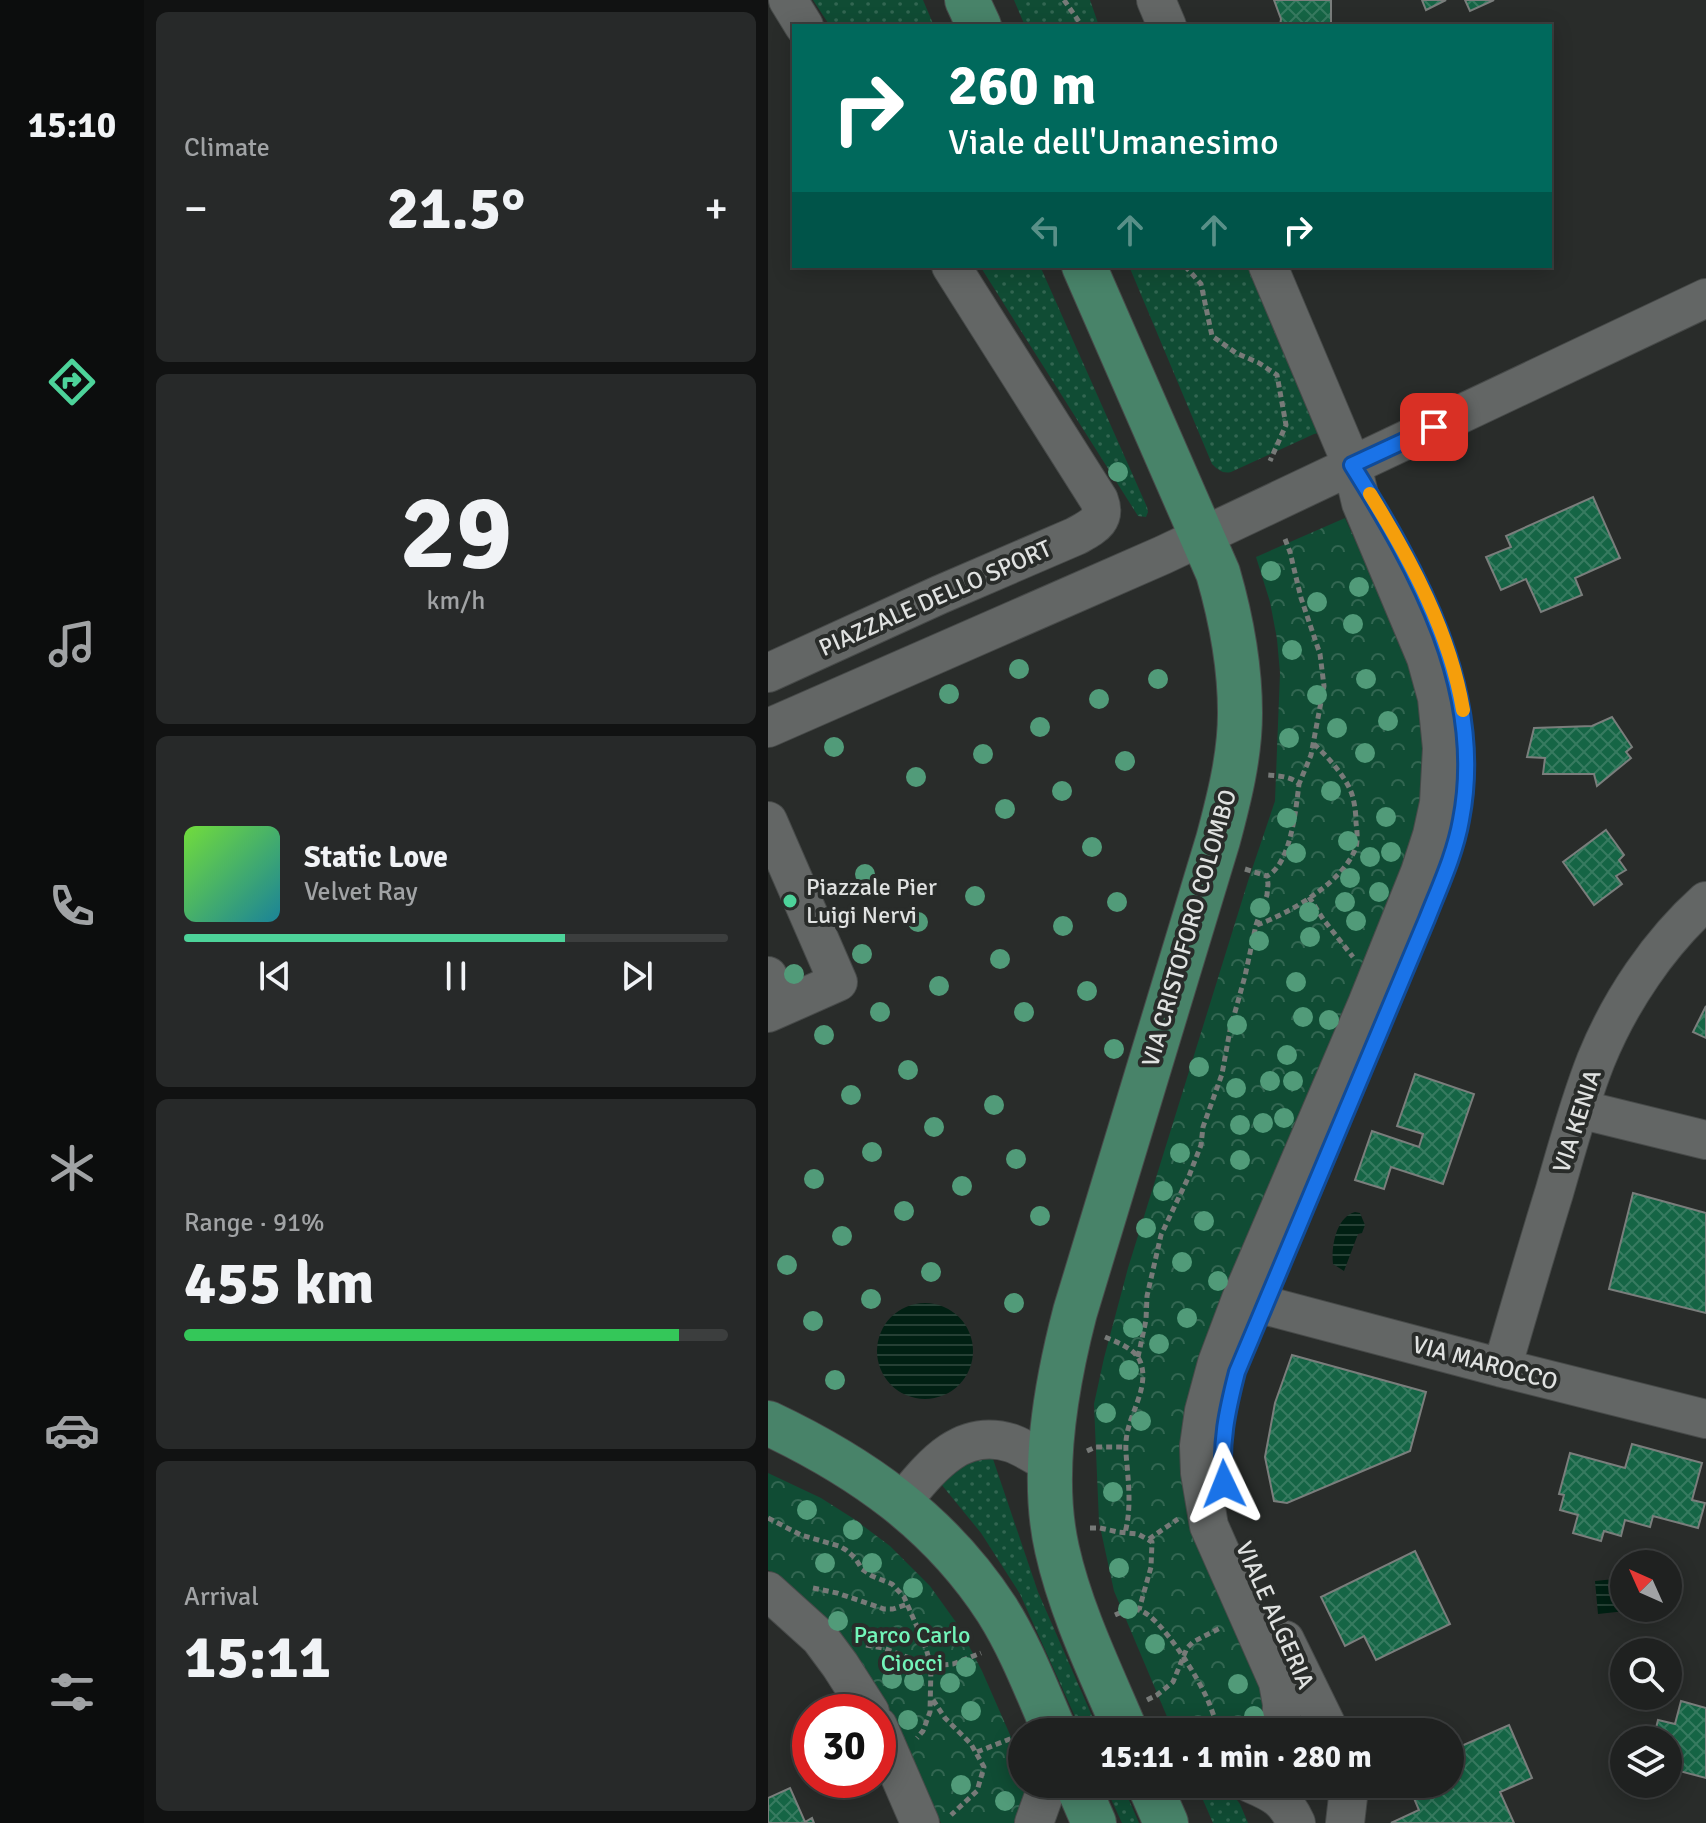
<!DOCTYPE html>
<meta charset="utf-8">
<style>
body{margin:0;font-family:Signika,sans-serif;background:#272929;color:#f1f3f6;height:100vh;display:flex;flex-direction:column;font-size:30px;white-space:nowrap}
*{box-sizing:border-box;margin:0}
p{font-size:26px;color:#a1a3a5}
.icon{flex:none;width:44px;height:44px;fill:none;stroke:currentColor;stroke-width:2;stroke-linecap:round;stroke-linejoin:round}
.map{position:relative;flex:1;overflow:hidden}
.sheet{display:flex;flex-direction:column;gap:12px;padding:12px;background:#111212;width:624px}
.sheet>*{flex:none}
.banner{position:absolute;left:24px;top:24px;width:760px;height:244px;border-radius:0px;box-shadow:0 4px 20px #0003,0 0 0 2px #3c3e3e;background:#00695c;color:#fff;overflow:hidden}
.needle{width:52px;rotate:315deg}
.tools{position:absolute;left:842px;top:1550px;display:grid;gap:16px}
.tools a{display:grid;place-items:center;width:72px;height:72px;border-radius:50%;background:#1f2120;box-shadow:0 4px 20px #0003,0 0 0 2px #3c3e3e;font-size:40px}
.speed{position:absolute;left:24px;top:1694px;display:flex;gap:16px;font-size:40px;font-weight:700;text-align:center}
.speed>*{display:grid;place-content:center;width:104px;height:104px;border-radius:50%;background:#1f2120;box-shadow:0 4px 20px #0003,0 0 0 2px #3c3e3e;line-height:1}
.speed .limit{border:12px solid #d22;background:#fff;color:#111}
.pin{position:absolute;display:grid;place-items:center;width:68px;height:68px;color:#fff;margin:-34px;border-radius:16px;box-shadow:0 4px 12px #0006}
.me{position:absolute;width:88px;margin:-44px;rotate:358deg;stroke-linejoin:round;filter:drop-shadow(0 0 6px #0008)}
.turn{display:flex;align-items:center;gap:28px;height:168px;padding:0 24px;font-size:36px}
.turn .icon{width:104px;height:104px;stroke-width:2.5}
.turn b{display:block;font-size:56px;line-height:68px}
.lanes{display:flex;align-items:center;height:76px;padding:0 24px;background:#0003;justify-content:center;gap:40px;direction:ltr}
.lanes .off{opacity:.35}
.big{font-size:60px;font-weight:700;line-height:1.1}
.sheet .widget{flex:1;display:flex;flex-direction:column;justify-content:center;gap:12px;min-width:0;padding:0 28px;border-radius:12px;background:#272929}
.sheet .dial{align-items:center;gap:0}
.dial b{font-size:104px;line-height:1}
.song{display:flex;align-items:center;gap:24px}
.cover{width:96px;height:96px;border-radius:12px;background:linear-gradient(135deg,hsl(100 70% 55%),hsl(190 70% 35%))}
.played{height:8px;border-radius:4px;background:linear-gradient(90deg,#4dd39a 70%,#3c3e3e 70%)}
.keys{display:flex;justify-content:space-around;direction:ltr}
.heat{display:flex;justify-content:space-between;align-items:center;font-size:44px;direction:ltr}
.charge{height:12px;border-radius:6px;background:linear-gradient(90deg,#34c759 91%,#3c3e3e 0)}
.trip{position:absolute;left:240px;top:1718px;width:456px;height:80px;border-radius:40px;background:#1f2120;box-shadow:0 4px 20px #0003,0 0 0 2px #3c3e3e;font-weight:700;line-height:80px;text-align:center}
main{display:flex;flex:1;min-height:0}
.menu{display:flex;flex-direction:column;width:144px;justify-content:space-around;align-items:center;background:#0c0d0d;color:#a1a3a5}
.menu .icon{width:56px;height:56px}
.menu .selected{color:#4dd39a}
.menu b{font-size:36px;color:#f1f3f6}
.map>svg:first-child{display:block}
.grass{fill:url(#grass-dots)}
.park{fill:url(#park-crowns)}
.water{fill:url(#water-rules)}
.building{fill:url(#building-cross-hatch);stroke:#7a7e7c;stroke-width:2}
.lines{fill:none;stroke-linecap:round;stroke-linejoin:round}
.minor-casing{stroke:#474a49;stroke-width:40}
.major-casing{stroke:#474a49;stroke-width:46}
.path{stroke:#777a78;stroke-width:5;stroke-dasharray:6 4;stroke-linecap:butt}
.minor{stroke:#636665;stroke-width:38}
.major{stroke:#488369;stroke-width:44}
.tree{fill:#519b79}
.route-casing{stroke:#114b97;stroke-width:20}
.route{stroke:#1a73e8;stroke-width:14}
.slow{stroke:#f59e0b;stroke-width:14}
.poi-dot{fill:#4dd39a;stroke:#292c2a;stroke-width:3}
.labels{text-anchor:middle;stroke-width:8;stroke-linejoin:round;paint-order:stroke}
.street-label{font-size:24px;fill:#e0e2e1;stroke:#292c2a}
.poi-label{font-size:24px;fill:#e0e2e1;stroke:#292c2a;text-anchor:start}
.park-label{font-size:24px;fill:#72f5b9;stroke:#292c2a}
</style>
<main>
<nav class="menu">
<b>15:10</b>
<svg class="icon selected" aria-label="directions" viewBox="0 0 24 24"><path d="M12 3l9 9-9 9-9-9zM9 14v-3h6M13 9l2 2-2 2"/></svg>
<svg class="icon" aria-label="music" viewBox="0 0 24 24"><path d="M9 18V5l10-2v13"/><circle cx="6" cy="18" r="3"/><circle cx="16" cy="16" r="3"/></svg>
<svg class="icon" aria-label="phone" viewBox="0 0 24 24"><path d="M5 4h4l2 5-3 2q2 4 5 5l2-3 5 2v4C11 20 4 13 5 4z"/></svg>
<svg class="icon" aria-label="climate" viewBox="0 0 24 24"><path d="M12 3v18M4 7l16 10M4 17L20 7"/></svg>
<svg class="icon" aria-label="car" viewBox="0 0 24 24"><path d="M5 17H2v-5l4-1 3-4h7l3 4 3 1v5h-3M9 17h6M6 11h13"/><circle cx="7" cy="17" r="2"/><circle cx="17" cy="17" r="2"/></svg>
<svg class="icon" aria-label="filters" viewBox="0 0 24 24"><path d="M4 7h16M4 17h16"/><circle cx="9" cy="7" r="2"/><circle cx="15" cy="17" r="2"/></svg>
</nav>
<section class="sheet">
<div class="widget"><p>Climate</p>
<div class="heat"><a>−</a><b class="big">21.5°</b><a>+</a></div>
</div>
<div class="widget dial"><b>29</b><p>km/h</p></div>
<div class="widget">
<div class="song"><i class="cover"></i><div><b>Static Love</b><p>Velvet Ray</p></div></div>
<div class="played"></div>
<div class="keys"><svg class="icon" aria-label="previous" viewBox="0 0 24 24"><path d="M18 5L8 12l10 7zM5 5v14"/></svg><svg class="icon" aria-label="pause" viewBox="0 0 24 24"><path d="M8 5v14M16 5v14"/></svg><svg class="icon" aria-label="next" viewBox="0 0 24 24"><path d="M6 5l10 7-10 7zM19 5v14"/></svg></div>
</div>
<div class="widget"><p>Range · 91%</p><b class="big">455 km</b><div class="charge"></div></div>
<div class="widget"><p>Arrival</p><b class="big">15:11</b></div>
</section>
<div class="map">
<svg width="938" height="1823" viewBox="0 0 938 1823">
<defs>
<pattern id="grass-dots" width="8" height="8" patternUnits="userSpaceOnUse" patternTransform="scale(2)"><rect width="8" height="8" fill="#104c34"/><path d="M2 2h.1M6 6h.1" fill="none" stroke="#326651" stroke-width="1.8" stroke-linecap="round"/></pattern>
<pattern id="park-crowns" width="20" height="18" patternUnits="userSpaceOnUse" patternTransform="scale(2)"><rect width="20" height="18" fill="#104c34"/><path d="M2 6a3 3 0 1 1 6 0M12 15a3 3 0 1 1 6 0" fill="none" stroke="#326651"/></pattern>
<pattern id="water-rules" width="6" height="5" patternUnits="userSpaceOnUse" patternTransform="scale(2)"><rect width="6" height="5" fill="#012013"/><path d="M0 2.5h6" fill="none" stroke="#264035"/></pattern>
<pattern id="building-cross-hatch" width="8" height="8" patternUnits="userSpaceOnUse" patternTransform="scale(2)"><rect width="8" height="8" fill="#156545"/><path d="M0 0l8 8M0 8l8-8" fill="none" stroke="#377b60"/></pattern>
</defs>
<rect width="100%" height="100%" fill="#292c2a"/>
<path class="grass" d="M45,0H155L166,26H62Z
M246,0H322L331,26H257Z
M212,266H272L379,507L380,512L378,517L370,516Z
M361,266H481L556,432L546,434L463,472C455,474 450,470 444,464Z
M209,1458L225,1459L270,1592L331,1732H314L252,1594L213,1533L173,1484L185,1468Z
M336,1784H354L371,1823H354Z
M428,1784H457L472,1804L480,1823H445Z"/>
<path class="park" d="M577,518L614,600L649,687L657,769L653,805L645,837L596,969L425,1388L495,1691L496,1724L492,1732H422L400,1719L346,1591L331,1522L326,1404L336,1358L360,1268L481,878L507,801L512,673L509,639L502,602L488,557Z
M0,1473L53,1498L86,1519L122,1546L162,1586L190,1625L214,1671L254,1762V1784H262L250,1823H173L143,1759L6,1574L0,1570Z"/>
<path class="water" d="M587,1212L592,1213L597,1225L594,1233L590,1234L576,1271L565,1264C563,1247 568,1217 587,1212Z
M109 1351a48 48 0 1 1 96 0a48 48 0 1 1-96 0Z
M856,1578V1608H886L830,1614L827,1581Z"/>
<path class="building" d="M506,0H563V26H512L513,19Z
M654,0H678L658,10Z
M697,0H726L702,11Z
M825,497L852,558L807,578L814,595L773,612L758,579L733,590L718,557L743,547L738,536Z
M844,717L864,747L858,752L863,758L829,786L826,774H775L777,758L759,757L766,728L824,726Z
M838,830L856,855L851,860L858,870L848,876L854,884L826,905L795,862Z
M938,1006V1038L925,1032Z
M647,1074L706,1094L675,1184L623,1167L616,1189L587,1180L604,1131L651,1147L655,1134L629,1126Z
M865,1193L938,1213V1313L841,1289Z
M524,1355L658,1392L642,1451L519,1503L506,1501L497,1457L507,1403Z
M864,1444L934,1463L924,1500L937,1503L930,1528L885,1516L882,1527L857,1520L853,1536L836,1531L833,1541L805,1533L810,1515L792,1510L796,1495L791,1494L802,1453L857,1468Z
M647,1551L682,1624L608,1660L596,1636L577,1646L553,1597Z
M913,1701L938,1708V1778L900,1768V1740H885L890,1720L907,1724Z
M741,1725L764,1778L732,1792L746,1823H623L651,1810L640,1784H682V1751Z
M22,1788L37,1822L44,1818L46,1823H0V1798Z"/>
<g class="lines">
<g class="minor-casing">
<path id="minor" d="M20,0L36,26
M388,0L399,26
M500,266L584,465L593,503L658,658L669,698L674,748L671,803L664,835L652,872L599,1004L473,1299L449,1363L436,1411L431,1446L432,1473L441,1526L510,1682L514,1704L513,1732
M0,673L171,595L308,536C324,527 339,521 331,500L183,266
M0,728L395,555L938,298
M0,821L70,982L0,1013
M0,976L13,1007
M811,1109L938,1140
M473,1299L734,1368L938,1419
M734,1368C751,1310 768,1251 786,1193C799,1148 811,1103 828,1060C852,1001 891,943 938,901
M133,1503C162,1468 192,1427 243,1443C257,1448 270,1457 282,1464
M0,1591L52,1638L72,1665L102,1712
M517,1640L562,1732
M110,1726L152,1823
M484,1784C507,1794 517,1799 528,1823
M266,1823L280,1784
M577,1823L580,1797V1784"/>
</g>
<g class="major-casing">
<path id="major" d="M199,0L211,26
M316,266L450,573C463,618 472,665 472,713C472,756 461,799 450,840L307,1312C288,1385 272,1474 289,1549C303,1612 333,1673 358,1732
M0,1423C93,1467 172,1522 229,1610C253,1648 269,1691 287,1732
M309,1784L326,1823
M381,1784L398,1823"/>
</g>
<path class="path" d="M296,0L314,26
M417,266L433,284L444,336L468,353L491,363L509,375L518,425L502,461
M517,539L522,552L533,598L552,654L556,686L543,755L531,784
M477,869L499,876C523,864 528,808 531,784C523,776 510,776 499,775
M541,897L555,919L585,957
M489,925C522,913 576,882 588,847C590,840 589,830 588,823C588,815 587,806 585,798C581,780 560,757 546,744
M337,1337C349,1342 367,1349 372,1361C382,1385 363,1411 359,1434C357,1444 358,1454 359,1465C361,1488 363,1510 357,1533
M370,1357L378,1320L379,1296L393,1235L421,1176L433,1145L435,1127L454,1074L462,1030L477,976L488,925L499,895L500,884L499,876
M319,1451L328,1447H357
M0,1518L33,1535L71,1546L78,1550L87,1558L94,1569L104,1576L124,1584L136,1597L157,1645L163,1666L162,1712L155,1731L149,1738
M322,1528H332L350,1532L370,1534L384,1542L383,1567L371,1610
M381,1539L410,1519
M45,1588L69,1593L116,1609H125L140,1604
M347,1615C354,1612 363,1608 371,1610C393,1616 433,1682 441,1703C445,1713 448,1723 453,1732
M98,1645L115,1648L163,1666L185,1664L213,1653
M165,1700L177,1718L203,1744L216,1767L209,1791L183,1815
M379,1700L389,1695L405,1682L419,1648L425,1642L454,1627
M209,1752L252,1735"/>
<use href="#minor" class="minor"/>
<use href="#major" class="major"/>
</g>
<g class="tree">
<circle cx="350" cy="472" r="10"/>
<circle cx="503" cy="571" r="10"/>
<circle cx="591" cy="587" r="10"/>
<circle cx="549" cy="602" r="10"/>
<circle cx="585" cy="624" r="10"/>
<circle cx="524" cy="650" r="10"/>
<circle cx="251" cy="669" r="10"/>
<circle cx="390" cy="679" r="10"/>
<circle cx="598" cy="679" r="10"/>
<circle cx="181" cy="694" r="10"/>
<circle cx="549" cy="695" r="10"/>
<circle cx="331" cy="699" r="10"/>
<circle cx="620" cy="721" r="10"/>
<circle cx="272" cy="727" r="10"/>
<circle cx="569" cy="728" r="10"/>
<circle cx="521" cy="738" r="10"/>
<circle cx="66" cy="747" r="10"/>
<circle cx="597" cy="753" r="10"/>
<circle cx="215" cy="754" r="10"/>
<circle cx="357" cy="761" r="10"/>
<circle cx="148" cy="777" r="10"/>
<circle cx="294" cy="791" r="10"/>
<circle cx="563" cy="791" r="10"/>
<circle cx="237" cy="809" r="10"/>
<circle cx="618" cy="817" r="10"/>
<circle cx="519" cy="818" r="10"/>
<circle cx="580" cy="841" r="10"/>
<circle cx="324" cy="847" r="10"/>
<circle cx="623" cy="852" r="10"/>
<circle cx="528" cy="853" r="10"/>
<circle cx="602" cy="857" r="10"/>
<circle cx="97" cy="874" r="10"/>
<circle cx="582" cy="878" r="10"/>
<circle cx="611" cy="892" r="10"/>
<circle cx="207" cy="896" r="10"/>
<circle cx="349" cy="902" r="10"/>
<circle cx="577" cy="902" r="10"/>
<circle cx="492" cy="908" r="10"/>
<circle cx="541" cy="912" r="10"/>
<circle cx="588" cy="921" r="10"/>
<circle cx="150" cy="922" r="10"/>
<circle cx="295" cy="926" r="10"/>
<circle cx="542" cy="937" r="10"/>
<circle cx="491" cy="941" r="10"/>
<circle cx="94" cy="954" r="10"/>
<circle cx="232" cy="959" r="10"/>
<circle cx="26" cy="974" r="10"/>
<circle cx="528" cy="982" r="10"/>
<circle cx="171" cy="986" r="10"/>
<circle cx="319" cy="991" r="10"/>
<circle cx="112" cy="1012" r="10"/>
<circle cx="256" cy="1012" r="10"/>
<circle cx="535" cy="1017" r="10"/>
<circle cx="561" cy="1020" r="10"/>
<circle cx="469" cy="1025" r="10"/>
<circle cx="56" cy="1035" r="10"/>
<circle cx="346" cy="1049" r="10"/>
<circle cx="519" cy="1055" r="10"/>
<circle cx="431" cy="1067" r="10"/>
<circle cx="140" cy="1070" r="10"/>
<circle cx="502" cy="1081" r="10"/>
<circle cx="525" cy="1081" r="10"/>
<circle cx="468" cy="1088" r="10"/>
<circle cx="83" cy="1095" r="10"/>
<circle cx="226" cy="1105" r="10"/>
<circle cx="516" cy="1118" r="10"/>
<circle cx="495" cy="1123" r="10"/>
<circle cx="472" cy="1125" r="10"/>
<circle cx="166" cy="1127" r="10"/>
<circle cx="104" cy="1152" r="10"/>
<circle cx="412" cy="1153" r="10"/>
<circle cx="248" cy="1159" r="10"/>
<circle cx="472" cy="1160" r="10"/>
<circle cx="46" cy="1179" r="10"/>
<circle cx="194" cy="1186" r="10"/>
<circle cx="395" cy="1191" r="10"/>
<circle cx="136" cy="1211" r="10"/>
<circle cx="272" cy="1216" r="10"/>
<circle cx="436" cy="1221" r="10"/>
<circle cx="378" cy="1228" r="10"/>
<circle cx="74" cy="1236" r="10"/>
<circle cx="414" cy="1262" r="10"/>
<circle cx="19" cy="1265" r="10"/>
<circle cx="163" cy="1272" r="10"/>
<circle cx="450" cy="1281" r="10"/>
<circle cx="103" cy="1299" r="10"/>
<circle cx="246" cy="1303" r="10"/>
<circle cx="419" cy="1318" r="10"/>
<circle cx="45" cy="1321" r="10"/>
<circle cx="365" cy="1328" r="10"/>
<circle cx="391" cy="1344" r="10"/>
<circle cx="361" cy="1370" r="10"/>
<circle cx="67" cy="1380" r="10"/>
<circle cx="338" cy="1413" r="10"/>
<circle cx="373" cy="1421" r="10"/>
<circle cx="345" cy="1492" r="10"/>
<circle cx="39" cy="1510" r="10"/>
<circle cx="85" cy="1530" r="10"/>
<circle cx="57" cy="1563" r="10"/>
<circle cx="104" cy="1563" r="10"/>
<circle cx="351" cy="1568" r="10"/>
<circle cx="145" cy="1588" r="10"/>
<circle cx="360" cy="1609" r="10"/>
<circle cx="70" cy="1621" r="10"/>
<circle cx="387" cy="1644" r="10"/>
<circle cx="198" cy="1667" r="10"/>
<circle cx="124" cy="1679" r="10"/>
<circle cx="146" cy="1681" r="10"/>
<circle cx="182" cy="1683" r="10"/>
<circle cx="470" cy="1684" r="10"/>
<circle cx="203" cy="1711" r="10"/>
<circle cx="486" cy="1716" r="10"/>
<circle cx="140" cy="1720" r="10"/>
<circle cx="193" cy="1785" r="10"/>
<circle cx="237" cy="1801" r="10"/>
</g>
<g class="lines">
<g class="route-casing">
<path id="route" d="M456,1484C452,1443 459,1411 469,1372L659,919C672,886 687,854 693,820C718,691 650,571 584,465L666,427"/>
</g>
<use href="#route" class="route"/>
<path class="slow" d="M602,494C643,560 682,633 695,710"/>
</g>
<circle class="poi-dot" cx="22" cy="901" r="8"/>
<g class="labels">
<g class="street-label">
<text transform="translate(167 598) rotate(-24)" y="8">PIAZZALE DELLO SPORT</text>
<text transform="translate(421 928) rotate(-74)" y="8">VIA CRISTOFORO COLOMBO</text>
<text transform="translate(809 1121) rotate(-72)" y="8">VIA KENIA</text>
<text transform="translate(717 1363) rotate(15)" y="8">VIA MAROCCO</text>
<text transform="translate(507 1615) rotate(66)" y="8">VIALE ALGERIA</text>
</g>
<g class="poi-label">
<text x="38" y="895">Piazzale Pier<tspan x="38" dy="28">Luigi Nervi</tspan></text>
</g>
<g class="park-label">
<text x="144" y="1643">Parco Carlo<tspan x="144" dy="28">Ciocci</tspan></text>
</g>
</g>
</svg>
<div class="tools">
<a><svg class="needle" viewBox="-14 -14 28 28"><path d="M0-13l5 13h-10z" fill="#e53935"/><path d="M0 13l5-13h-10z" fill="#a1a3a5"/></svg></a>
<a><svg class="icon" aria-label="search" viewBox="0 0 24 24"><circle cx="10" cy="10" r="6"/><path d="M15 15l6 6"/></svg></a>
<a><svg class="icon" aria-label="layers" viewBox="0 0 24 24"><path d="M12 4l9 5-9 5-9-5zM3 14l9 5 9-5"/></svg></a>
</div>
<div class="speed"><div class="limit">30</div></div>
<div class="pin" style="left:666px;top:427px;background:#d93025"><svg class="icon" aria-label="arrive" viewBox="0 0 24 24"><path d="M6 21V4h12l-3 4 3 4H6"/></svg></div>
<svg class="me" style="left:456px;top:1484px" viewBox="-20 -20 40 40"><path d="M0-17L14 15 0 8-14 15z" fill="#1a73e8" stroke="#fff" stroke-width="4"/></svg>
<div class="trip">15:11 · 1 min · 280 m</div>
<div class="banner">
<div class="turn"><svg class="icon" aria-label="right" viewBox="0 0 24 24"><path d="M7 20v-9h11M14 6l5 5-5 5"/></svg><div><b>260 m</b>Viale dell'Umanesimo</div></div>
<div class="lanes"><svg class="icon off" aria-label="left" viewBox="0 0 24 24"><path d="M17 20v-9H6M10 6l-5 5 5 5"/></svg><svg class="icon off" aria-label="ahead" viewBox="0 0 24 24"><path d="M12 20V5M6 11l6-6 6 6"/></svg><svg class="icon off" aria-label="ahead" viewBox="0 0 24 24"><path d="M12 20V5M6 11l6-6 6 6"/></svg><svg class="icon" aria-label="right" viewBox="0 0 24 24"><path d="M7 20v-9h11M14 6l5 5-5 5"/></svg></div>
</div>
</div>
</main>
